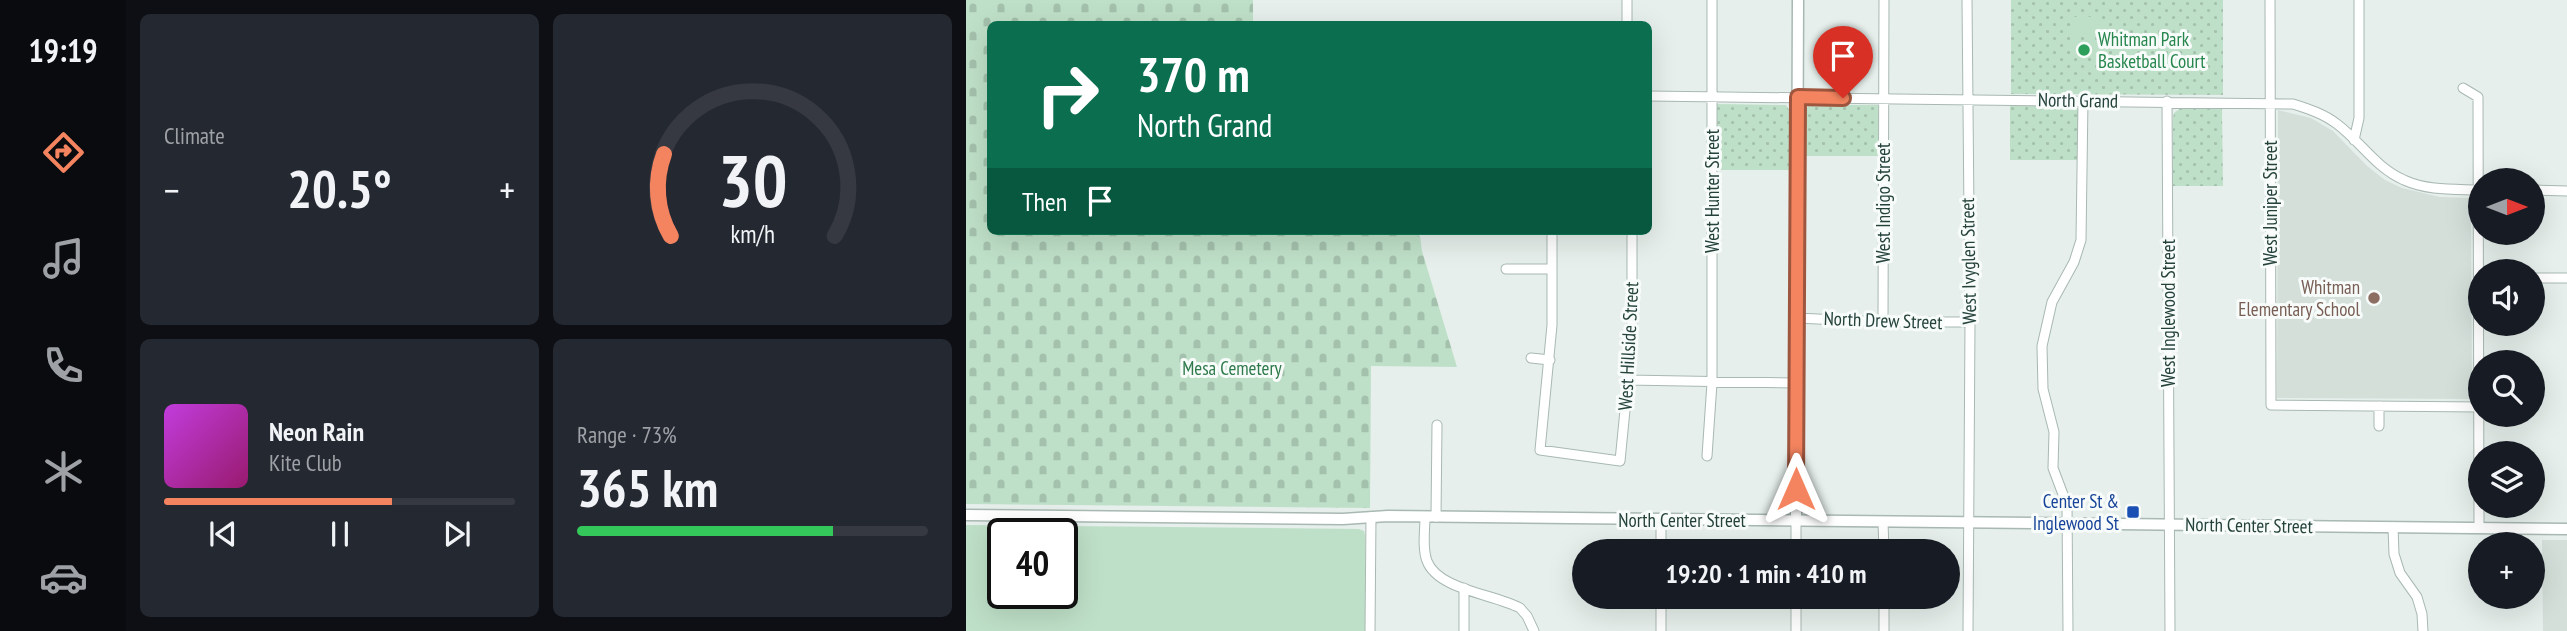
<!DOCTYPE html>
<meta charset="utf-8">
<style>
body{margin:0;font-family:"PT Sans Narrow",sans-serif;background:#242831;color:#f1f3f6;height:100vh;display:flex;flex-direction:column;font-size:26px;white-space:nowrap}
*{box-sizing:border-box;margin:0}
p{font-size:23px;color:#9ea1a6}
.icon{flex:none;width:38px;height:38px;fill:none;stroke:currentColor;stroke-width:2;stroke-linecap:round;stroke-linejoin:round}
.map{position:relative;flex:1;overflow:hidden}
.side{display:flex;flex-direction:column;gap:14px;padding:14px;background:#0d0f14;width:840px}
.side>*{flex:none}
.top-card{position:absolute;left:21px;top:21px;width:665px;height:214px;border-radius:10px;box-shadow:0 7px 28px #0002;background:#0b6e4f;color:#fff;overflow:hidden}
.needle{width:46px;rotate:90deg}
.fabs{position:absolute;left:1502px;top:168px;display:grid;gap:14px}
.fabs a{display:grid;place-items:center;width:77px;height:77px;border-radius:50%;background:#171b24;box-shadow:0 7px 28px #0002;font-size:35px}
.speed{position:absolute;left:21px;top:518px;display:flex;gap:14px;font-size:35px;font-weight:700;text-align:center}
.speed>*{display:grid;place-content:center;width:91px;height:91px;border-radius:50%;background:#171b24;box-shadow:0 7px 28px #0002;line-height:1}
.speed .limit{border:4px solid #111;border-radius:10px;background:#fff;color:#111}
.pin{position:absolute;display:grid;place-items:center;width:60px;height:60px;color:#fff;margin:-72px -30px;border-radius:50% 50% 50% 0;rotate:-45deg;box-shadow:0 0 7px #0007}
.pin .icon{rotate:45deg}
.me{position:absolute;width:77px;margin:-38px;rotate:0deg;stroke-linejoin:round;filter:drop-shadow(0 0 5px #0008)}
.turn{display:flex;align-items:center;gap:24px;height:147px;padding:0 35px;font-size:32px}
.turn .icon{width:91px;height:91px;stroke-width:2.5}
.turn b{display:block;font-size:49px;line-height:60px}
.then{display:flex;align-items:center;height:66px;padding:0 35px;background:#0003;gap:14px;font-size:26px}
.big{font-size:52px;font-weight:600;line-height:1.1}
.side .widget{flex:1;display:flex;flex-direction:column;justify-content:center;gap:10px;min-width:0;padding:0 24px;border-radius:10px;background:#242831}
.side .dial{align-items:center;gap:0}
.dial svg{height:182px;overflow:visible;fill:none;stroke:#363941;stroke-width:7;stroke-linecap:round;text-anchor:middle}
.dial text{fill:#f1f3f6;stroke:none}
.song{display:flex;align-items:center;gap:21px}
.cover{width:84px;height:84px;border-radius:10px;background:linear-gradient(135deg,hsl(290 70% 55%),hsl(320 70% 35%))}
.played{height:7px;border-radius:4px;background:linear-gradient(90deg,#f4845f 65%,#363941 65%)}
.keys{display:flex;justify-content:space-around;direction:ltr}
.heat{display:flex;justify-content:space-between;align-items:center;font-size:38px;direction:ltr}
.charge{height:10px;border-radius:5px;background:linear-gradient(90deg,#34c759 73%,#363941 0)}
.side .tiles{flex:1;display:grid;gap:14px;grid-template-columns:repeat(2,1fr)}
.trip{position:absolute;left:606px;top:539px;width:388px;height:70px;border-radius:35px;background:#171b24;box-shadow:0 7px 28px #0002;font-weight:600;line-height:70px;text-align:center}
main{display:flex;flex:1;min-height:0}
.menu{display:flex;flex-direction:column;width:126px;justify-content:space-around;align-items:center;background:#090b0e;color:#9ea1a6}
.menu .icon{width:49px;height:49px}
.menu .selected{color:#f4845f}
.menu b{font-size:32px;color:#f1f3f6}
.map>svg:first-child{display:block}
.built{fill:#d4dfda}
.green{fill:url(#green-dots)}
.cemetery{fill:url(#cemetery-stones)}
.pitch{fill:#bfe0c8;fill-rule:evenodd}
.lines{fill:none;stroke-linecap:round;stroke-linejoin:round}
.minor-casing{stroke:#a8b8b2;stroke-width:11}
.tertiary-casing{stroke:#a8b8b2;stroke-width:13}
.minor{stroke:#fff;stroke-width:9}
.tertiary{stroke:#fff;stroke-width:10}
.route-casing{stroke:#9f563e;stroke-width:18}
.route{stroke:#f4845f;stroke-width:12}
.leisure-dot{fill:#2e9e5b;stroke:#f7fbf9;stroke-width:2.5}
.education-dot{fill:#8d6e63;stroke:#f7fbf9;stroke-width:2.5}
.transit-dot{fill:#1a4fb4;stroke:#f7fbf9;stroke-width:2.5}
.labels{text-anchor:middle;stroke-width:6;stroke-linejoin:round;paint-order:stroke}
.leisure-label{font-size:19px;fill:#27864d;stroke:#f7fbf9;text-anchor:start}
.street-label{font-size:19px;fill:#24423a;stroke:#f7fbf9}
.education-label{font-size:19px;fill:#785e54;stroke:#f7fbf9;text-anchor:end}
.park-label{font-size:19px;fill:#2d7a4b;stroke:#f7fbf9}
.transit-label{font-size:19px;fill:#164399;stroke:#f7fbf9;text-anchor:end}
</style>
<main>
<nav class="menu">
<b>19:19</b>
<svg class="icon selected" aria-label="directions" viewBox="0 0 24 24"><path d="M12 3l9 9-9 9-9-9zM9 14v-3h6M13 9l2 2-2 2"/></svg>
<svg class="icon" aria-label="music" viewBox="0 0 24 24"><path d="M9 18V5l10-2v13"/><circle cx="6" cy="18" r="3"/><circle cx="16" cy="16" r="3"/></svg>
<svg class="icon" aria-label="phone" viewBox="0 0 24 24"><path d="M5 4h4l2 5-3 2q2 4 5 5l2-3 5 2v4C11 20 4 13 5 4z"/></svg>
<svg class="icon" aria-label="climate" viewBox="0 0 24 24"><path d="M12 3v18M4 7l16 10M4 17L20 7"/></svg>
<svg class="icon" aria-label="car" viewBox="0 0 24 24"><path d="M5 17H2v-5l4-1 3-4h7l3 4 3 1v5h-3M9 17h6M6 11h13"/><circle cx="7" cy="17" r="2"/><circle cx="17" cy="17" r="2"/></svg>
</nav>
<section class="side">
<div class="tiles">
<div class="widget"><p>Climate</p>
<div class="heat"><a>−</a><b class="big">20.5°</b><a>+</a></div>
</div>
<div class="widget dial"><svg viewBox="0 0 100 80">
<path d="M14 69A42 42 0 1 1 86 69"/>
<path d="M14 69A42 42 0 0 1 11 33" stroke="#f4845f"/>
<text x="50" y="56" font-size="32" font-weight="700">30</text>
<text x="50" y="72" font-size="11">km/h</text>
</svg></div>
<div class="widget">
<div class="song"><i class="cover"></i><div><b>Neon Rain</b><p>Kite Club</p></div></div>
<div class="played"></div>
<div class="keys"><svg class="icon" aria-label="previous" viewBox="0 0 24 24"><path d="M18 5L8 12l10 7zM5 5v14"/></svg><svg class="icon" aria-label="pause" viewBox="0 0 24 24"><path d="M8 5v14M16 5v14"/></svg><svg class="icon" aria-label="next" viewBox="0 0 24 24"><path d="M6 5l10 7-10 7zM19 5v14"/></svg></div>
</div>
<div class="widget"><p>Range · 73%</p><b class="big">365 km</b><div class="charge"></div></div>
</div>
</section>
<div class="map">
<svg width="1601" height="631" viewBox="0 0 1601 631">
<defs>
<pattern id="green-dots" width="8" height="8" patternUnits="userSpaceOnUse" patternTransform="scale(1.75)"><rect width="8" height="8" fill="#bfe0c8"/><path d="M2 2h.1M6 6h.1" fill="none" stroke="#a4c1ad" stroke-width="1.8" stroke-linecap="round"/></pattern>
<pattern id="cemetery-stones" width="16" height="16" patternUnits="userSpaceOnUse" patternTransform="scale(1.75)"><rect width="16" height="16" fill="#bfe0c8"/><path d="M2 7V4a2 2 0 0 1 4 0v3zM10 15v-3a2 2 0 0 1 4 0v3z" fill="#a4c1ad"/></pattern>
</defs>
<rect width="100%" height="100%" fill="#e6efeb"/>
<path class="built" d="M1312,110L1345,118L1367,131L1401,166L1419,180L1436,188L1474,197L1505,198L1506,399L1311,398Z
M1576,540H1601V631H1577Z"/>
<path class="green" d="M1045,0H1257V95L1045,94Z
M751,104L820,105L823,110V170H751Z
M843,105H912V156H838L840,109Z
M1044,106H1106L1113,109L1114,160H1044Z
M1215,108H1256L1257,186H1207V118L1208,113Z"/>
<path class="cemetery" d="M0,0H287V24H24V231H440L454,236L456,251L491,367L405,366L404,508L0,504Z"/>
<path class="pitch" d="M1106,17H1132V33H1106Z
M1105,42H1132V58H1105Z
M0,525L393,529L398,531L399,535V631H0ZM37,534H96V593H37Z"/>
<g class="lines">
<g class="minor-casing">
<path id="minor" d="M1001,0L1004,322L1002,631
M1304,0L1305,405L1513,407
M661,24V0
M1497,88L1512,97L1513,528
M682,96L1327,104C1343,109 1358,114 1371,124C1395,142 1410,168 1438,180C1462,191 1488,189 1514,190
M1201,101L1204,631
M1388,140L1393,118V0
M1566,190L1601,191
M586,231V325L574,450L654,461L666,339V231
M540,269H586
M1566,278H1601
M830,318L917,322H1004
M917,322L918,0
M565,358L584,360
M662,380L830,383
M1413,406V426
M741,456L746,383V0
M459,517C459,530 456,548 461,561C472,590 528,594 554,608L561,616L568,631
M470,517L471,425
M830,520V551
M917,522L918,551
M1427,527L1428,554L1434,573L1451,597L1456,614L1457,631
M695,551V520
M830,597V631
M918,597V631
M404,631L405,517
M498,631V588
M695,631V597
M1102,631L1101,505L1087,468L1088,432L1077,389L1076,346L1086,302L1108,262L1115,240L1117,100"/>
</g>
<g class="tertiary-casing">
<path id="tertiary" d="M0,515L377,519L422,516L1601,529
M830,520L832,0"/>
</g>
<use href="#minor" class="minor"/>
<use href="#tertiary" class="tertiary"/>
</g>
<g class="lines">
<g class="route-casing">
<path id="route" d="M830,489L832,97L877,98"/>
</g>
<use href="#route" class="route"/>
</g>
<circle class="leisure-dot" cx="1118" cy="50" r="7"/>
<circle class="education-dot" cx="1408" cy="298" r="7"/>
<rect class="transit-dot" x="1160" y="505" width="14" height="14" rx="3.5"/>
<g class="labels">
<g class="leisure-label">
<text x="1132" y="46">Whitman Park<tspan x="1132" dy="22">Basketball Court</tspan></text>
</g>
<g class="street-label">
<text transform="translate(1112 100) rotate(1)" y="7">North Grand</text>
<text transform="translate(746 191) rotate(-90)" y="7">West Hunter Street</text>
<text transform="translate(917 203) rotate(-90)" y="7">West Indigo Street</text>
<text transform="translate(1304 203) rotate(-90)" y="7">West Juniper Street</text>
<text transform="translate(1002 261) rotate(-91)" y="7">West Ivyglen Street</text>
<text transform="translate(1202 313) rotate(-90)" y="7">West Inglewood Street</text>
<text transform="translate(917 320) rotate(2)" y="7">North Drew Street</text>
<text transform="translate(662 346) rotate(-87)" y="7">West Hillside Street</text>
<text x="716" y="527">North Center Street</text>
<text transform="translate(1283 525) rotate(1)" y="7">North Center Street</text>
</g>
<g class="education-label">
<text x="1394" y="294">Whitman<tspan x="1394" dy="22">Elementary School</tspan></text>
</g>
<g class="park-label">
<text x="266" y="375">Mesa Cemetery</text>
</g>
<g class="transit-label">
<text x="1153" y="508">Center St &amp;<tspan x="1153" dy="22">Inglewood St</tspan></text>
</g>
</g>
</svg>
<div class="fabs">
<a><svg class="needle" viewBox="-14 -14 28 28"><path d="M0-13l5 13h-10z" fill="#e53935"/><path d="M0 13l5-13h-10z" fill="#9ea1a6"/></svg></a>
<a><svg class="icon" aria-label="sound" viewBox="0 0 24 24"><path d="M4 9h4l5-4v14l-5-4H4zM17 9q2 3 0 6"/></svg></a>
<a><svg class="icon" aria-label="search" viewBox="0 0 24 24"><circle cx="10" cy="10" r="6"/><path d="M15 15l6 6"/></svg></a>
<a><svg class="icon" aria-label="layers" viewBox="0 0 24 24"><path d="M12 4l9 5-9 5-9-5zM3 14l9 5 9-5"/></svg></a>
<a>+</a>
</div>
<div class="speed"><div class="limit">40</div></div>
<div class="pin" style="left:877px;top:98px;background:#d93025"><svg class="icon" aria-label="arrive" viewBox="0 0 24 24"><path d="M6 21V4h12l-3 4 3 4H6"/></svg></div>
<svg class="me" style="left:830px;top:489px" viewBox="-20 -20 40 40"><path d="M0-17L14 15 0 8-14 15z" fill="#f4845f" stroke="#fff" stroke-width="4"/></svg>
<div class="trip">19:20 · 1 min · 410 m</div>
<div class="top-card">
<div class="turn"><svg class="icon" aria-label="right" viewBox="0 0 24 24"><path d="M7 20v-9h11M14 6l5 5-5 5"/></svg><div><b>370 m</b>North Grand</div></div>
<div class="then">Then<svg class="icon" aria-label="arrive" viewBox="0 0 24 24"><path d="M6 21V4h12l-3 4 3 4H6"/></svg></div>
</div>
</div>
</main>
